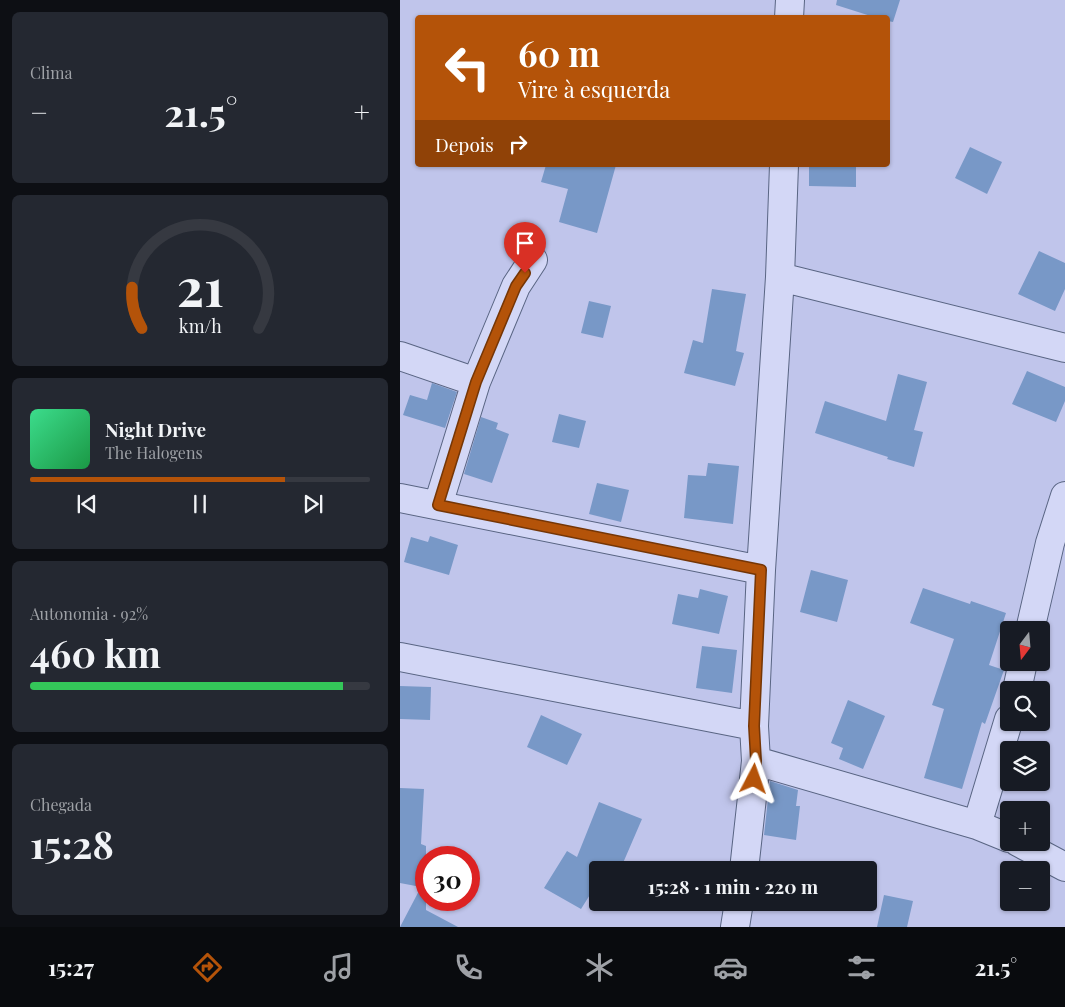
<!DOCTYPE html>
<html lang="pt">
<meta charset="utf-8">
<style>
body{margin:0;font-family:"Playfair Display",serif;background:#242831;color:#f1f3f6;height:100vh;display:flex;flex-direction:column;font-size:19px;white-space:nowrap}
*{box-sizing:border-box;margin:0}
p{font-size:16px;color:#9ea1a6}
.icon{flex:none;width:28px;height:28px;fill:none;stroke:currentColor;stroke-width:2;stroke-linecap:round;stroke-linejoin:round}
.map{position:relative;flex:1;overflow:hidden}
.drawer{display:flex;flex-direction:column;gap:12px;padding:12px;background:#0d0f14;width:400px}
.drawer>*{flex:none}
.top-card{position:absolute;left:15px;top:15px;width:475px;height:152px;border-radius:5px;box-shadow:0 1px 4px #0004;background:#b45309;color:#fff;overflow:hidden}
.needle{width:32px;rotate:196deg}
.fabs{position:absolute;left:600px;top:621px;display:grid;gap:10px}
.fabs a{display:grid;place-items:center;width:50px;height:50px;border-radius:5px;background:#171b24;box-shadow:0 1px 4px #0004;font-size:25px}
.speed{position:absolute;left:15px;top:846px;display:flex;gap:10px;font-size:25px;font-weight:700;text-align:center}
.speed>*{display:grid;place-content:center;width:65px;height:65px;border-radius:50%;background:#171b24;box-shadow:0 1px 4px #0004;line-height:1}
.speed .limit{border:8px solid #d22;background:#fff;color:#111}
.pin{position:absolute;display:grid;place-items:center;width:42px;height:42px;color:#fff;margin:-51px -21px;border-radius:50% 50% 50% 0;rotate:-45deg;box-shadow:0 0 5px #0007}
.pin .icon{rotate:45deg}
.me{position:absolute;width:55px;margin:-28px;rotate:4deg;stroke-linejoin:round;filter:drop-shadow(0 0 4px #0008)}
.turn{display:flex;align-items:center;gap:18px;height:105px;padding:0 20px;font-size:22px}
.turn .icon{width:65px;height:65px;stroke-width:2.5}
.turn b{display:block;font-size:35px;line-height:42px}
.then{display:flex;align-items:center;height:48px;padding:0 20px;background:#0003;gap:10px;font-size:19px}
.big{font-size:38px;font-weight:700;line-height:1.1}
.drawer .card{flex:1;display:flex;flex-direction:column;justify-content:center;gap:8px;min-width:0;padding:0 18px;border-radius:8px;background:#242831}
.drawer .dial{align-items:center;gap:0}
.dial svg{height:130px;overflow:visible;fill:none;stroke:#363941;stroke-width:7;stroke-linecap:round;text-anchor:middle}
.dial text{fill:#f1f3f6;stroke:none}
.song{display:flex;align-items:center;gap:15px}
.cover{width:60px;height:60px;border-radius:8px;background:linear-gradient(135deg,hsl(150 70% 55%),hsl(140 70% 35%))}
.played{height:5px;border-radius:2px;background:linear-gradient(90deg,#b45309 75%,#363941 75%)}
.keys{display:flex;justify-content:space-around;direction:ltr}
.heat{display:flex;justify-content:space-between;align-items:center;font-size:28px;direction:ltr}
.charge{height:8px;border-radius:4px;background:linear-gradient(90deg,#34c759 92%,#363941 0)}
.trip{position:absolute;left:189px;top:861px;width:288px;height:50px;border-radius:5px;background:#171b24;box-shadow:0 1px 4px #0004;font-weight:700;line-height:50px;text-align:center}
.tabs{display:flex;height:80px;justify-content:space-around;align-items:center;background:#090b0e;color:#9ea1a6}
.tabs .icon{width:35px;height:35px}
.tabs .on{color:#b45309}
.tabs b{font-size:22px;color:#f1f3f6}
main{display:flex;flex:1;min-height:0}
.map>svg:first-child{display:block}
.building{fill:#7898c7}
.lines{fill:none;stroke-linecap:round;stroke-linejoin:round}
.minor-casing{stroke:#596583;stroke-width:30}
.minor{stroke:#d3d7f6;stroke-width:28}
.route-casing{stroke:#753606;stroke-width:12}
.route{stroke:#b45309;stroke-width:9}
</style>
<main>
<section class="drawer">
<div class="card"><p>Clima</p>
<div class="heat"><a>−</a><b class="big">21.5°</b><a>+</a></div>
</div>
<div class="card dial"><svg viewBox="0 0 100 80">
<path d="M14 69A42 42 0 1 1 86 69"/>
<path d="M14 69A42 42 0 0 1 8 44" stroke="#b45309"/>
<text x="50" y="56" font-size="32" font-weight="700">21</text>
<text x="50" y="72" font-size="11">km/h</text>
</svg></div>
<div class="card">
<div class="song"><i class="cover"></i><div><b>Night Drive</b><p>The Halogens</p></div></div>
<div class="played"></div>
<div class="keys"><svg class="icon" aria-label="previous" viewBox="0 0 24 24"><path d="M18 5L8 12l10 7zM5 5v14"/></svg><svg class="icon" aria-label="pause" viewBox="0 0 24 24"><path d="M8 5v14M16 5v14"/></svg><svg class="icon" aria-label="next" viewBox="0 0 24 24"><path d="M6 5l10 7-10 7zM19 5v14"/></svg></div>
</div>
<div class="card"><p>Autonomia · 92%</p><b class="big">460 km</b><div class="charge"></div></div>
<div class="card"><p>Chegada</p><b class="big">15:28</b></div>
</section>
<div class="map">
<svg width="665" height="927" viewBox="0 0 665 927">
<rect width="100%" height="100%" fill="#c0c5eb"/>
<path class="building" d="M437,0H500L493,22L488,21V18H477L436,5Z
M570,147L602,162L587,194L555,178Z
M146,165H216L197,233L159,222L168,189L141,182Z
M409,165H456V187L409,186Z
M639,251L665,263V289L655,311L618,294Z
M312,289L346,294L336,351L344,353L335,386L284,373L293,340L303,343Z
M189,301L211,306L203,338L181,333Z
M627,371L665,387V401L656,422L612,404Z
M498,374L527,382L514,430L523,432L514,467L487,459L488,457L415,433L425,401L486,421Z
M32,383L57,392L45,428L3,415L10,395L27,400Z
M159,414L186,421L179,448L152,442Z
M81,417L98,423L96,429L109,434L92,483L64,474Z
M308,463L339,466L333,524L284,518L288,475L306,476Z
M197,483L229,490L221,522L189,514Z
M30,536L58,545L49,575L4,562L11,537L28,542Z
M411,570L448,580L437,622L400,612Z
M523,588L570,604L571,601L606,613L589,665L604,670L585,724L582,722L562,789L524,778L544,709L532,705L554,639L510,623Z
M300,589L328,596L319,634L272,624L278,594L298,598Z
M302,646L337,650L332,693L296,688Z
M0,686L31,687L30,720L0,719Z
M448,700L485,716L463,769L439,759L443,748L431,743Z
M141,715L182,734L167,765L127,747Z
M370,781L398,790L396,806H400L396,840L364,835Z
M0,788L24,789L21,844L26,846V910L58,927H0L21,887L0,883Z
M199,802L242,819L220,870H198V882L181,909L144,888L167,851L177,857Z
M484,895L513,901L507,927H477Z"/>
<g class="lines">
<g class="minor-casing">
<path id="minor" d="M389,18L390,0
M380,277L665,348
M0,356L76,382
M0,498L361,570
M38,505L76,382L116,286L133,260
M630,630L650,543L665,496
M0,657L354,726
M617,690L623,662
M356,761L577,825L609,838
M577,825L609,719
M618,842L665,867
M344,870L356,761L354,726L361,570L380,277L384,165
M335,927L339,902"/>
</g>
<use href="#minor" class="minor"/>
</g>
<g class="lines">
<g class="route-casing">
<path id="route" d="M125,273L116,286L76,382L38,505L361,570L354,726L356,761L354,779"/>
</g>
<use href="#route" class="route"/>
</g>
</svg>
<div class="fabs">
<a><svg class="needle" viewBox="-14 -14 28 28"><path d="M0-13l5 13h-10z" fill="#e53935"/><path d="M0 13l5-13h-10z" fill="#9ea1a6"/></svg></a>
<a><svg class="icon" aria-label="search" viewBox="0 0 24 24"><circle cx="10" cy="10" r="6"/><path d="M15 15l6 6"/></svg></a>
<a><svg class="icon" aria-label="layers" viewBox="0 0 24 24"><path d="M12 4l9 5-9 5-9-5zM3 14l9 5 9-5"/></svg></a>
<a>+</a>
<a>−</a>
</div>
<div class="speed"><div class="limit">30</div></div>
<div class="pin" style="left:125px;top:273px;background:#d93025"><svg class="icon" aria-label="arrive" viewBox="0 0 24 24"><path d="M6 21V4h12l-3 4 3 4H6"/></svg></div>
<svg class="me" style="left:354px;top:779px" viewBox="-20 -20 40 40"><path d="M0-17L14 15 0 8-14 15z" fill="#b45309" stroke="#fff" stroke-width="4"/></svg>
<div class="trip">15:28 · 1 min · 220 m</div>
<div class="top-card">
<div class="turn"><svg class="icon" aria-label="left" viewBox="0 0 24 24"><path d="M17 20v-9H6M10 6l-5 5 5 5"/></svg><div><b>60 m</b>Vire à esquerda</div></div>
<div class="then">Depois<svg class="icon" aria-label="right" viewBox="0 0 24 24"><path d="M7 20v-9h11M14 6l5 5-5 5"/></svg></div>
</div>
</div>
</main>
<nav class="tabs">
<b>15:27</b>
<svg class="icon on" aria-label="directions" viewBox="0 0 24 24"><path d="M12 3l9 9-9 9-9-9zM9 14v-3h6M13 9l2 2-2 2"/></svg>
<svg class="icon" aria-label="music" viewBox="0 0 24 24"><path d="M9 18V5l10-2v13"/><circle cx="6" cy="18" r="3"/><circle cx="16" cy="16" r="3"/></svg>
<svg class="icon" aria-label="phone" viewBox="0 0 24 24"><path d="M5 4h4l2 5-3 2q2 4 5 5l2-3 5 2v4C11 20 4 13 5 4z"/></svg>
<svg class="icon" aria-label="climate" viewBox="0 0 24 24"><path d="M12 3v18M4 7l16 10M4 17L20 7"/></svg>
<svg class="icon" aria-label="car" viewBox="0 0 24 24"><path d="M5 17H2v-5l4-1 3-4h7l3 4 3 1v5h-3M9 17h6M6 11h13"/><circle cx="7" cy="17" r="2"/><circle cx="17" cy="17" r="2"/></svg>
<svg class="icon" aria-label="filters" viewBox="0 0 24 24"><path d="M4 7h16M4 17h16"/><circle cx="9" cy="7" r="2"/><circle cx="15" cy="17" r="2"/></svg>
<b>21.5°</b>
</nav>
